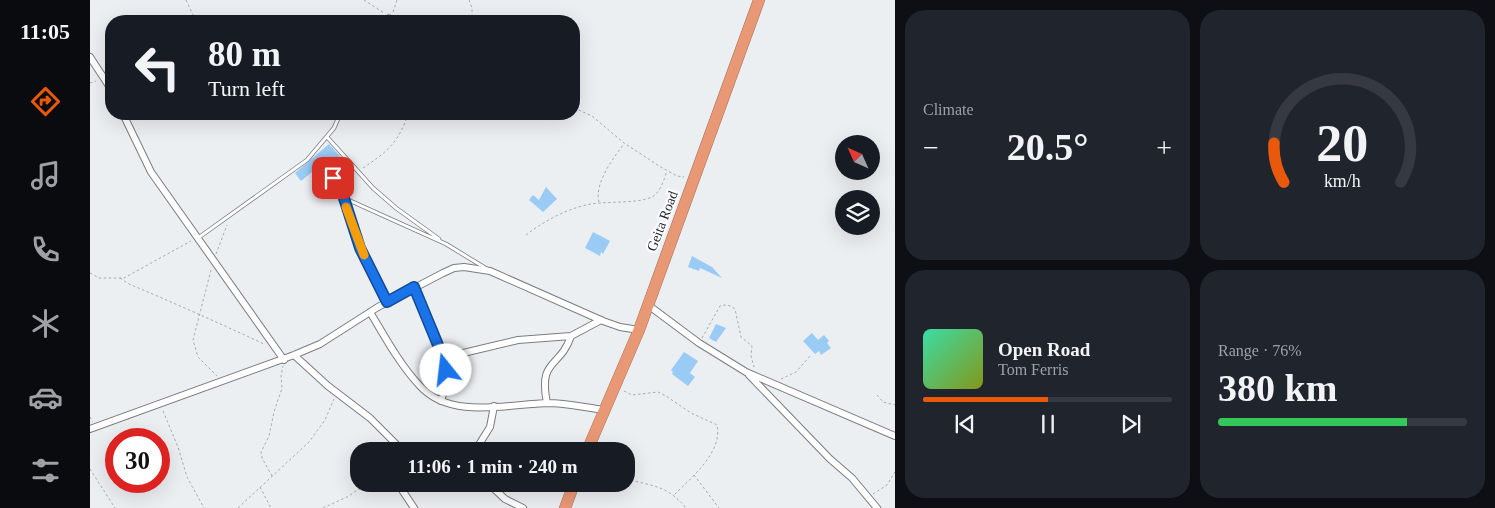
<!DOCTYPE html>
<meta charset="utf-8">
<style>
body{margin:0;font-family:Georgia,serif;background:#20242c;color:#f1f3f6;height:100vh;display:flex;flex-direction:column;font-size:19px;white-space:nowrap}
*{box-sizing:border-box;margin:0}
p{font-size:16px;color:#9ea1a6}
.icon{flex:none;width:28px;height:28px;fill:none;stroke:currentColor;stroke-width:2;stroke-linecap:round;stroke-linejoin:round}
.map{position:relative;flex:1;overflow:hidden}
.details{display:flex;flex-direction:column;gap:10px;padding:10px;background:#0d0f14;width:600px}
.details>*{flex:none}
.top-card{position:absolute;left:15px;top:15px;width:475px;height:105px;border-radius:20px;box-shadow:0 5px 20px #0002;background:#171b24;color:#f1f3f6;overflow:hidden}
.needle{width:32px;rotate:315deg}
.buttons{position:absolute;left:745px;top:135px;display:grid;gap:10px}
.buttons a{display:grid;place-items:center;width:45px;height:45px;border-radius:50%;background:#171b24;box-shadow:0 5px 20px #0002;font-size:25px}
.speed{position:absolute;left:15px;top:428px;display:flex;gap:10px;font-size:25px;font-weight:700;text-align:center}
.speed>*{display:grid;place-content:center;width:65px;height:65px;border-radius:50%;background:#171b24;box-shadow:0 5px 20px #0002;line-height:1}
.speed .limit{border:8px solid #d22;background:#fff;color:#111}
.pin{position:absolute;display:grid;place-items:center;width:42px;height:42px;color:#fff;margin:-21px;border-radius:10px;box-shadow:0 2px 8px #0006}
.me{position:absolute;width:55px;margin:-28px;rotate:344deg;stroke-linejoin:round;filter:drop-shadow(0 0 4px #0008)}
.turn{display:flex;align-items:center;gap:18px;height:105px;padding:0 20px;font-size:22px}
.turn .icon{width:65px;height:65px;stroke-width:2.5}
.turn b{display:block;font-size:35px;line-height:42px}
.big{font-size:38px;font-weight:800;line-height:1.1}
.details .card{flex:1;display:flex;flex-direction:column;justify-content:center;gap:8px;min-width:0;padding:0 18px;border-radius:20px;background:#20242c}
.details .dial{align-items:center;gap:0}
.dial svg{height:130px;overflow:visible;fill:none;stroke:#363941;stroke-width:7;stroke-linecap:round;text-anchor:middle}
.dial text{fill:#f1f3f6;stroke:none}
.song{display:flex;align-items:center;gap:15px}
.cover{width:60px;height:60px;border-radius:8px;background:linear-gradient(135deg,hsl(160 70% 55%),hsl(70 70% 35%))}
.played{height:5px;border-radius:2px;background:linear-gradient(90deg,#ea580c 50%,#363941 50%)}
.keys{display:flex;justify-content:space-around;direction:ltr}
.heat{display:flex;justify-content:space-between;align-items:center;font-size:28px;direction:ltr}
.charge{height:8px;border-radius:4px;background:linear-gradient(90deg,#34c759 76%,#363941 0)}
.details .tiles{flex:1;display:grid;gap:10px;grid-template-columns:repeat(2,1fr)}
.trip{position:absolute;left:260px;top:442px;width:285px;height:50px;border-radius:20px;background:#171b24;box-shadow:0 5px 20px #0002;font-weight:800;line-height:50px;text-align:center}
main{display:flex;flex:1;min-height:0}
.dock{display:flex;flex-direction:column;width:90px;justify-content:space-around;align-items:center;background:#090b0e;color:#9ea1a6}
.dock .icon{width:35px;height:35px}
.dock .selected{color:#ea580c}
.dock b{font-size:22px;color:#f1f3f6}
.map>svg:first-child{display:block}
.building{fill:#9acbf4}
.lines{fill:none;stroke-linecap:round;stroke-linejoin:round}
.lane-casing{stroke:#7a7d7f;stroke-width:4.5}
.street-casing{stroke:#7a7d7f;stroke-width:8}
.highway-casing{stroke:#a5705a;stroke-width:12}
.path{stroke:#a8aaad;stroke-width:1;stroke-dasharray:2.5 2.5;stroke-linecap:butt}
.lane{stroke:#fff;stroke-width:3}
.street{stroke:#fff;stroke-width:6}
.highway{stroke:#e99875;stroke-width:11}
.route-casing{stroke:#114b97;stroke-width:12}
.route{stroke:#1a73e8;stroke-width:9}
.slow{stroke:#f59e0b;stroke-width:9}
.labels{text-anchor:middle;stroke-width:4.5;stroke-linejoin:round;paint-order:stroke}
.street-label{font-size:14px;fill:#262728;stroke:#fafcff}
</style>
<main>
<nav class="dock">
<b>11:05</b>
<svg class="icon selected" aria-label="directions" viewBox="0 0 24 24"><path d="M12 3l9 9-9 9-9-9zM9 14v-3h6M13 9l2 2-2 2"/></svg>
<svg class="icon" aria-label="music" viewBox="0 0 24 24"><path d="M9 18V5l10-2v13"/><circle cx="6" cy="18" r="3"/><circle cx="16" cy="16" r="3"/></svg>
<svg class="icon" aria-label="phone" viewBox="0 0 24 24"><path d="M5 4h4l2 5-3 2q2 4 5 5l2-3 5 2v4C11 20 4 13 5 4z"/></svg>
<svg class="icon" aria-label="climate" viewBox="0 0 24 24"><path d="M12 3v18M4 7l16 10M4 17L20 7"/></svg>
<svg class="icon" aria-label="car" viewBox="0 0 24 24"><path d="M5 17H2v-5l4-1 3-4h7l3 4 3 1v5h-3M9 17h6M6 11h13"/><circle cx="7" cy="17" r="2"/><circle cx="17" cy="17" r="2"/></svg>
<svg class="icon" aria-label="filters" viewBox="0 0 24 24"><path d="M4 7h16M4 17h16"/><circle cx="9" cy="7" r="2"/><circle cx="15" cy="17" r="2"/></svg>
</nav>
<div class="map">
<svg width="805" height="508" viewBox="0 0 805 508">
<rect width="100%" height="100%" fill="#eceff2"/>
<path class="building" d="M239,144L261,169L255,175L239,158L211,181L205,173Z
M456,187L467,199L453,212L439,200L443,195L449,200Z
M503,232L520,241L513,254L511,252L510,256L495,248Z
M602,256L622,267L632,278L610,268L609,271L598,267Z
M626,324L636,328L626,342L619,338Z
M722,333L728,340L734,335L739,341L737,343L741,348L731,355L729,351L725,354L713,341Z
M594,352L608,361L600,373L605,377L598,386L582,374L583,372L581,370Z"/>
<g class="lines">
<g class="lane-casing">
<path id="lane" d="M297,21L299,16
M237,137L283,188L306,208L349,239
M233,169L250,187L270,248L297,301
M254,198L356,244L397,269
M108,238L217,160L244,128L250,114"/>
</g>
<g class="street-casing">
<path id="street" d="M0,57L21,89
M33,114L61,172L194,360
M324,287C335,312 361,358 356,386C355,391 352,396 351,401
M558,305L609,343L656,372L805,436
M280,312C295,337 310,365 330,386C361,420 418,404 458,403C477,403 497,408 516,410
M350,350L365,355L428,340L481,336L511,320
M204,355L238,386L280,418L305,443L311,451
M659,375L740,459L762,478L787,508
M457,403C448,358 470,369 481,336
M0,429L204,355L230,344L288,307L353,273L364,268L374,267L400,271L513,321L530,327L549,330
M385,451L400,427L404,406
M308,484L324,508
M399,484L415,499L433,508"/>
</g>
<g class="highway-casing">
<path id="highway" d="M497,451L549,330L669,0
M475,508L484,484"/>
</g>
<path class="path" d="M96,0L106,21
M274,0L294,13
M379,0L382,8V21
M303,12L307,0
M304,19L308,21
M0,83L6,81
M484,108L502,116L534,143L569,166L587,176L594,177
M273,168C297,152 309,142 318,114
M509,202C504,184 523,158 534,144
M436,235C454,221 478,208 501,204C518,201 546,204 562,197C571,192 574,179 577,171
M126,254L137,225
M121,270L103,340L108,357L127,376
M0,273L9,278H34L101,241
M30,278L39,284C84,303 129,323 174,344
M612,338L630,306C636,304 640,305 645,309L651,337L662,346L661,356L664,367
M691,379L706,372L721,355
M534,391L542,395L568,392L576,396L601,413L627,425C633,452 601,478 584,495
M787,395L793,402L805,405
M73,411L88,447L97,477L114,508
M0,417L3,422
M0,469L25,508
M604,475L629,508
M182,476L172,458L171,452L179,436L184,412L192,388L191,376L193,366
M536,479C562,486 577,485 596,508
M170,487L181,508
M783,494L797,485L805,472
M148,508L219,442L235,420L244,399
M233,508L257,497L277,484"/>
<use href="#lane" class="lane"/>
<use href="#street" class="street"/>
<use href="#highway" class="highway"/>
</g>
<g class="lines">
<g class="route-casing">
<path id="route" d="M243,178L253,195L270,248L297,302L324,287L350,350L356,370"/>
</g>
<use href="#route" class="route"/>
<path class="slow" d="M256,207L274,255"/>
</g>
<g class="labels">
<g class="street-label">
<text transform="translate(572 221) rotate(-69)" y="5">Geita Road</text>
</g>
</g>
</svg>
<div class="buttons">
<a><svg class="needle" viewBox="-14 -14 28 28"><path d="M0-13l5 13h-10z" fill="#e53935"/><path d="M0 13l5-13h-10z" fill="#9ea1a6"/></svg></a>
<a><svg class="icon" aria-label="layers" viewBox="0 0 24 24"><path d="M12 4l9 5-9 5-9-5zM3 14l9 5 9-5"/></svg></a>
</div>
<div class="speed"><div class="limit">30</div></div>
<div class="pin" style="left:243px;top:178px;background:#d93025"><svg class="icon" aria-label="arrive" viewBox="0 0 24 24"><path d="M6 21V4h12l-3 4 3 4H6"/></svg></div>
<svg class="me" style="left:356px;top:370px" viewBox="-20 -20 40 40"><circle r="19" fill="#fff"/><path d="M0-13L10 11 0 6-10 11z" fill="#1a73e8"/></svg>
<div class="trip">11:06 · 1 min · 240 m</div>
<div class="top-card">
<div class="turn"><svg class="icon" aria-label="left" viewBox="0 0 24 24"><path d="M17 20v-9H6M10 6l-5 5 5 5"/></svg><div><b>80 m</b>Turn left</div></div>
</div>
</div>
<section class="details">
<div class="tiles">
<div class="card"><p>Climate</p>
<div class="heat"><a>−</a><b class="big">20.5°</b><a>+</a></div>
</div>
<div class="card dial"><svg viewBox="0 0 100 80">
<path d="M14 69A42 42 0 1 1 86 69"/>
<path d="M14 69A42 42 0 0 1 8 45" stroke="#ea580c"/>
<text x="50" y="56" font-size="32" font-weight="700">20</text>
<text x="50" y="72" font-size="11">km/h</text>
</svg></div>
<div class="card">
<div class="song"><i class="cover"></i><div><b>Open Road</b><p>Tom Ferris</p></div></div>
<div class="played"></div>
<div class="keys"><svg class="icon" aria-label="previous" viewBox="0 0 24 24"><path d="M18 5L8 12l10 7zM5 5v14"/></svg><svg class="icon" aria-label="pause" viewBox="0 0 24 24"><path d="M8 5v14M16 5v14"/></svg><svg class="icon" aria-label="next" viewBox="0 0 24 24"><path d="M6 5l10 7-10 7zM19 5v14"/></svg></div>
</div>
<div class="card"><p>Range · 76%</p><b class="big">380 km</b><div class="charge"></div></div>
</div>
</section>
</main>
